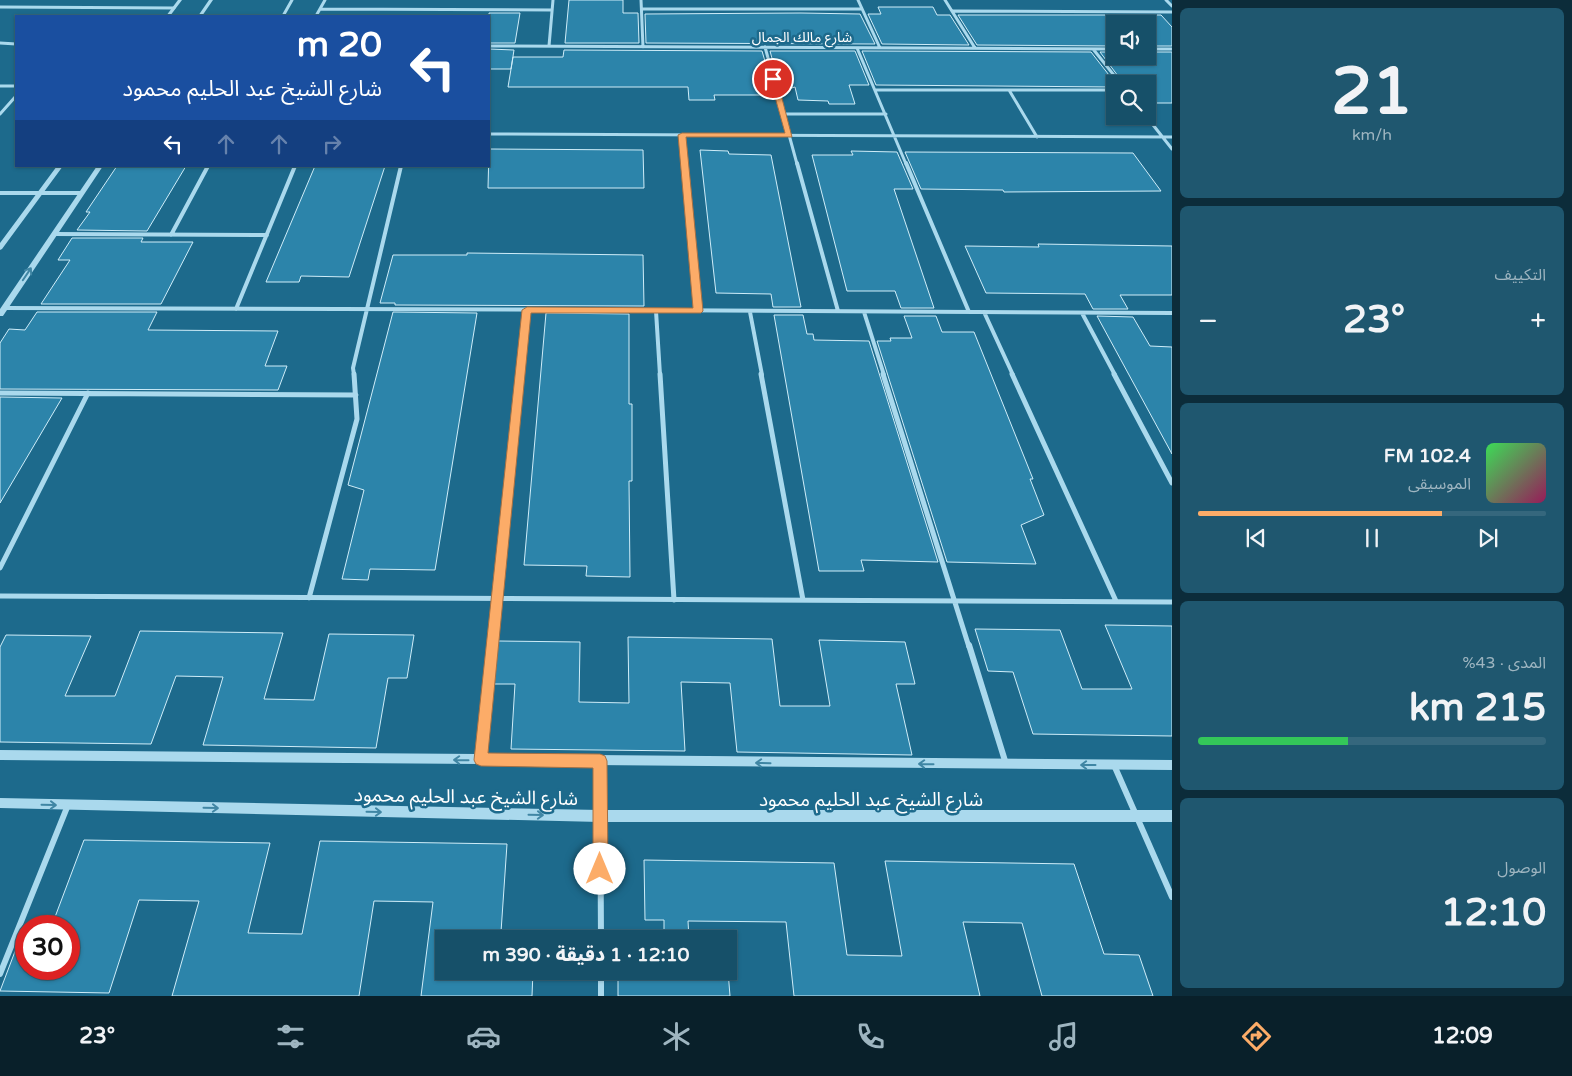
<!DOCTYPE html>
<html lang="ar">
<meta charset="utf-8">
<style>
body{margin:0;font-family:"Varela Round","Noto Sans Arabic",sans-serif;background:#1f576f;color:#f1f3f6;direction:rtl;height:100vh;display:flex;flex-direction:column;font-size:19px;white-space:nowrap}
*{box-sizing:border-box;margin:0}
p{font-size:16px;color:#9eb5c0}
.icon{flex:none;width:28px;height:28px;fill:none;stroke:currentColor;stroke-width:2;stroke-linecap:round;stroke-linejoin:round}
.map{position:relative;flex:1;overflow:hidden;direction:ltr}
.sheet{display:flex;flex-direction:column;gap:8px;padding:8px;background:#0c2c3a;width:400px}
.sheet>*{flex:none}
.guide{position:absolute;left:15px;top:15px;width:475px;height:152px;border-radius:0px;box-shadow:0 1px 4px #0004,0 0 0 1px #35677d;direction:rtl;background:#1a4fa0;color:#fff;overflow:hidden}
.buttons{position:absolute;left:1106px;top:15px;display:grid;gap:10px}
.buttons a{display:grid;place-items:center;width:50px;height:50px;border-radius:0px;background:#165069;box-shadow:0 1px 4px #0004,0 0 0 1px #35677d;font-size:25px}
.speed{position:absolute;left:15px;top:915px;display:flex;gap:10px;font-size:25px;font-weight:700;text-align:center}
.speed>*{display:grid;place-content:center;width:65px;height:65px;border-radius:50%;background:#165069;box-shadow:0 1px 4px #0004,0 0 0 1px #35677d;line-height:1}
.speed .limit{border:8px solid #d22;background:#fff;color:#111}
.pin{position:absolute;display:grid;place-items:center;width:42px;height:42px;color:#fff;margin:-21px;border:2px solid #fff;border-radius:50%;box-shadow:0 1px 5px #0007}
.me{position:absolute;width:55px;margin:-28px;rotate:0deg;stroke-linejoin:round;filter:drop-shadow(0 0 4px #0008)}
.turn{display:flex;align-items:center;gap:18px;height:105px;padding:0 25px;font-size:22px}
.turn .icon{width:65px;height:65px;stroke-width:2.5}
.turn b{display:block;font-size:35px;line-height:42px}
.lanes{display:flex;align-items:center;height:48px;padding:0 25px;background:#0003;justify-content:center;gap:25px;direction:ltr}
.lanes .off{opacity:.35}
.big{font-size:38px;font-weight:800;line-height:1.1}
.sheet .card{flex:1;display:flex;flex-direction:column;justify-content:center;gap:8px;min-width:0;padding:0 18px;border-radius:8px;background:#1f576f}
.sheet .dial{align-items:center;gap:0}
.dial b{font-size:65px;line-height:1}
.song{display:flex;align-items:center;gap:15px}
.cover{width:60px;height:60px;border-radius:8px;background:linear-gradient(135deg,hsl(130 70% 55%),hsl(330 70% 35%))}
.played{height:5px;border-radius:2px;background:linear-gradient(90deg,#fcac68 70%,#35677d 70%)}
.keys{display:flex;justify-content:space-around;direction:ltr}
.heat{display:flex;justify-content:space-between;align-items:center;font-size:28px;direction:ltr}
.charge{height:8px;border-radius:4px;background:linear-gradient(90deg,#34c759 43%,#35677d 0)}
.trip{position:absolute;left:435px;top:930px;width:302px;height:50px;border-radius:0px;background:#165069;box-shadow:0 1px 4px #0004,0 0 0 1px #35677d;font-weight:800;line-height:50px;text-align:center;direction:rtl}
.tabs{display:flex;height:80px;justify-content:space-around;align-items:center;background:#09202a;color:#9eb5c0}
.tabs .icon{width:35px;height:35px}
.tabs .on{color:#fcac68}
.tabs b{font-size:22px;color:#f1f3f6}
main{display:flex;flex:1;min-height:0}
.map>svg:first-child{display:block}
.building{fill:#2c84aa;stroke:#cfedf9;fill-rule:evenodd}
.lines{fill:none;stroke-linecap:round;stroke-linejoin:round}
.minor-far3{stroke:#aad9ed;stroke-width:3}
.minor-far2{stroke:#aad9ed;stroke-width:4}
.minor-far1{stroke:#aad9ed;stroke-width:5}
.minor{stroke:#aad9ed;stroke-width:6}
.tertiary{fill:#aad9ed;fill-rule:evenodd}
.oneway{stroke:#4086a4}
.route{fill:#fcac68;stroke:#a47044}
.labels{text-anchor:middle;stroke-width:5;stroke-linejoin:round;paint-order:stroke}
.far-street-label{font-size:14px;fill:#fff;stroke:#1d6a8c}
.near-street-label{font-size:19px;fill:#fff;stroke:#1d6a8c}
</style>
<main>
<section class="sheet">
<div class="card dial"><b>21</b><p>km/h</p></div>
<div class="card"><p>التكييف</p>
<div class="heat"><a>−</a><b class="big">23°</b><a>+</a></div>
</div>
<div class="card">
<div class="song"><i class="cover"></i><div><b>102.4 FM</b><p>الموسيقى</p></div></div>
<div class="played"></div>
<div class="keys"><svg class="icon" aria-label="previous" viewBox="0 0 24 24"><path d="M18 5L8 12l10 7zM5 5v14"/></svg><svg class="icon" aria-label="pause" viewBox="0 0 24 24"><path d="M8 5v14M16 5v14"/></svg><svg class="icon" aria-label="next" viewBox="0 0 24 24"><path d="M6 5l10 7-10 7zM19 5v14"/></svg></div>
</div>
<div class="card"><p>المدى · 43%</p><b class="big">215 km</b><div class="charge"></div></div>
<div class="card"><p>الوصول</p><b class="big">12:10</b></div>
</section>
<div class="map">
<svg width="1172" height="996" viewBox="0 0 1172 996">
<rect width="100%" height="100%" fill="#1d6a8c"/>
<path class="building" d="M569,0H623V13H638L639,43H565Z
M878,7H933L937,15H950L969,45L882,44L868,14H881Z
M489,13H520L515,43H489Z
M801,13L860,14L875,44L646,43L645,14Z
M958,15H1161L1172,27V46H1148V24H1115V46L977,45Z
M489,49L514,50L511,69H489Z
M564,50L762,51L774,92L760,95H714L715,100H689L688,87H508L513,57H563Z
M770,51H855L869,85H849L855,104H829L828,101L798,100L795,87L781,91Z
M862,51L1091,52L1116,84L1115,87L876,85Z
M1100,52H1115V56H1148V52H1172V103H1152L1148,97V84H1124Z
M489,149L643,150L644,188H488Z
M700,150L728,151L729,154L771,155L801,307H773L771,294L716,293Z
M851,151L897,152L913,189H894L934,308H901L895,291H847L812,155H853Z
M905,152L1133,153L1161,191L1004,192L1003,190L921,189Z
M117,166H186L147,231L77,230L90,212H86Z
M315,166H385L349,277L301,276L299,282H266Z
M72,238H143L141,242H193L161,304H41L70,260H58Z
M1038,244L1172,246V295H1120L1128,309H1093L1085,294L986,293L965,246L1039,247Z
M467,253L643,255L644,306L395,305V303H380L393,255H467Z
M37,312H157L148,330L278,331L265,366H287L278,390L0,389V343L9,329L25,330Z
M393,312L477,313L435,570L370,569L368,580L342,579L364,490L348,485Z
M546,313L629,314V404H632V481H629L630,577L586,576L587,566L524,565Z
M774,315H803L807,334H813L814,340L869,341L938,562L861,560L864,571H819Z
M904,316H936L942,332H974L1033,479H1030L1044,515L1021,525L1036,564L947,562L877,341H891L890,338H912Z
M1097,316L1133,317L1150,346L1172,347V454Z
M0,397L62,398L0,503Z
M1105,625L1172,626V736L1033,734L1013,672L988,671L975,629L1060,630L1082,689H1132Z
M140,631L283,633L264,699L314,700L329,634L414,635L407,678H388L376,748L203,745L223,677L176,676L151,744L0,742V647L6,635L91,636L65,696H115Z
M628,637L772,639L780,706H830L819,640L905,642L915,684H896L912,755L737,752L730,683L681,682L685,751L511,749L515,684H494L498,641L580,642L579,702L629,703Z
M84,840L270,843L248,933L302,934L320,841L507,844L501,932L535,933V939H444V971H533L532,996H421L433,902L374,901L359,996H172L199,901L139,900L109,993L0,991L25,925H52ZM26,926H69V969H26Z
M644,860L834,863L847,955L902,956L885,861L1074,864L1104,954L1139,955L1153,996H1042L1022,923L963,922L980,996H794L786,922L688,921L689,939H664V920H645Z
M618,971H728L730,996H618Z"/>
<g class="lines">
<path class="minor-far3" d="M641,0L643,47
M858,0L880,48
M945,0L975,48
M1166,0L1172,6
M0,7L174,8
M320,9L552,10
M642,9H862
M953,11L1172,12
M283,16L292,0
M316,16L325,0
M0,43L16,44
M489,46L1115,49
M549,46L553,0
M765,47L797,164
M857,48L906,164
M1093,49L1121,84
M1148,49H1172
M0,86H16
M876,90H1115
M1009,90L1037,137
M0,114L16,96
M783,114H886
M1146,116L1172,149
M489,134L1172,137
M682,135L685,164"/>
<path class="minor-far2" d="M685,163L698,311
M797,163L838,311
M906,163L969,312
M0,193H81
M54,234L267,235
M171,235L208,166
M4,308C393,307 783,312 1172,313
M236,309L295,166
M656,311L660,375
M750,312L762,375
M864,312L884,375
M984,312L1013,375
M1082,313L1115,375
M354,375L353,368L401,166
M520,375L527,310"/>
<path class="minor-far1" d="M660,374L674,600
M761,374L803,600
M883,374L969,647
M1012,374L1116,601
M1114,374L1172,483
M0,393L356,395
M0,568L88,393
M0,596L1172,602
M309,598L357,419L354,374
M493,647L520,374"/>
<path class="minor" d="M969,645L1006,764
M481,759L493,645
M600,761L601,939
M1114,765L1172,897
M601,971V996
M0,974L68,805"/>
<path class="tertiary" d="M178,0H182L170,16H166Z
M209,0H213L202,16H198Z
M57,166H63L2,249L0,250V243Z
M97,166H103L3,316H0V309Z
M0,750L1172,760V770L0,760Z
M0,798L600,810H1172V822H600L0,808Z"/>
</g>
<defs><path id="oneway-shaft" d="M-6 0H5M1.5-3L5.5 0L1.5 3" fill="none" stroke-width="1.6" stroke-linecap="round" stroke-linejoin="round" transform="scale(1.25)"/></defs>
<g class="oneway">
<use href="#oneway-shaft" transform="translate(27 274) rotate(-56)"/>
<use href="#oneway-shaft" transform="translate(461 760) rotate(-179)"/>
<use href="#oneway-shaft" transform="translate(763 763) rotate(-179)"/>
<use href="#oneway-shaft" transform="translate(926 764) rotate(-179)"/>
<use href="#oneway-shaft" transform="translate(1088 765) rotate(-180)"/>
<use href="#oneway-shaft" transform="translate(49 805) rotate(1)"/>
<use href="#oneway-shaft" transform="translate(211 808) rotate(1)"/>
<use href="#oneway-shaft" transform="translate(374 812) rotate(1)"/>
<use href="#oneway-shaft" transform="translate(536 815) rotate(1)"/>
</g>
<path class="route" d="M773,77L777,79L792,137H686L703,311L701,313H531L488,753L600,754L605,756L607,761L608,869L606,874L600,877L595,874L593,869V768L481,766L476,764L474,760L522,310L527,307L693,308L678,135L682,133H785L770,79Z"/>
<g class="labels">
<g class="far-street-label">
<text x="802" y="42">شارع مالك الجمال</text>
</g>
<g class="near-street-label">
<text transform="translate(466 796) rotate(1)" y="7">شارع الشيخ عبد الحليم محمود</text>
<text x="871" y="806">شارع الشيخ عبد الحليم محمود</text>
</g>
</g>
</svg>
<div class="buttons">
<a><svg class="icon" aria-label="sound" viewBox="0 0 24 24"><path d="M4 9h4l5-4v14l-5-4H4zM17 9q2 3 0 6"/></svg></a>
<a><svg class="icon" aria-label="search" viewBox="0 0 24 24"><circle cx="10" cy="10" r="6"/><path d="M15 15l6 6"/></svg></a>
</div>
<div class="speed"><div class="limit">30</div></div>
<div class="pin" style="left:773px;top:79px;background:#d93025"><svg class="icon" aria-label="arrive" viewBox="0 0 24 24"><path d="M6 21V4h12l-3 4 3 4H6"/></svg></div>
<svg class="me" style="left:600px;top:869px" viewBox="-20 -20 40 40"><circle r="19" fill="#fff"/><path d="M0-13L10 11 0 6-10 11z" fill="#fcac68"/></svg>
<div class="trip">12:10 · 1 دقيقة · 390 m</div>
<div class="guide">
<div class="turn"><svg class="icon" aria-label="left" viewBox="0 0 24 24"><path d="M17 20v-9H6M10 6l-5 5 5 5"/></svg><div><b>20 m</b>شارع الشيخ عبد الحليم محمود</div></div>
<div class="lanes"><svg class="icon" aria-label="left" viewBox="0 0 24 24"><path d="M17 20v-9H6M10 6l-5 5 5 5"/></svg><svg class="icon off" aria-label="ahead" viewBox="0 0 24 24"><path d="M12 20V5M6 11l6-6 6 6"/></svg><svg class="icon off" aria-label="ahead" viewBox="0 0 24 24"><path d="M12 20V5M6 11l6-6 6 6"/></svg><svg class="icon off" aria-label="right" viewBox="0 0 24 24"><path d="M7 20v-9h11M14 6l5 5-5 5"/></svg></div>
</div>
</div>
</main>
<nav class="tabs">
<b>12:09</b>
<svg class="icon on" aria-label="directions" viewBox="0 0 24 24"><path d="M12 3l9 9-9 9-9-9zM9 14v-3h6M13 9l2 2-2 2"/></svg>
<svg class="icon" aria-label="music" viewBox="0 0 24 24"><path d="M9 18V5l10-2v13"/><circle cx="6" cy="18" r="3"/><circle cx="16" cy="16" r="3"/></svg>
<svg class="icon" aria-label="phone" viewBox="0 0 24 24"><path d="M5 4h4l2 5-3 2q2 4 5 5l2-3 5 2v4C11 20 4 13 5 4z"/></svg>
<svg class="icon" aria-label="climate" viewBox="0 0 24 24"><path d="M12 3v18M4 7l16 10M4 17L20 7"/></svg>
<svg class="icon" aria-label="car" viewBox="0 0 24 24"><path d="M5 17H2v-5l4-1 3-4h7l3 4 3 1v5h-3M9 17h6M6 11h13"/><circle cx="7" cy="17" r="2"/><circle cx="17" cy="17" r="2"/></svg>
<svg class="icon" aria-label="filters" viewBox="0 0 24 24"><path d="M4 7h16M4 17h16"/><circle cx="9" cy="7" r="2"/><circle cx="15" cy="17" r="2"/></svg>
<b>23°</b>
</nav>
